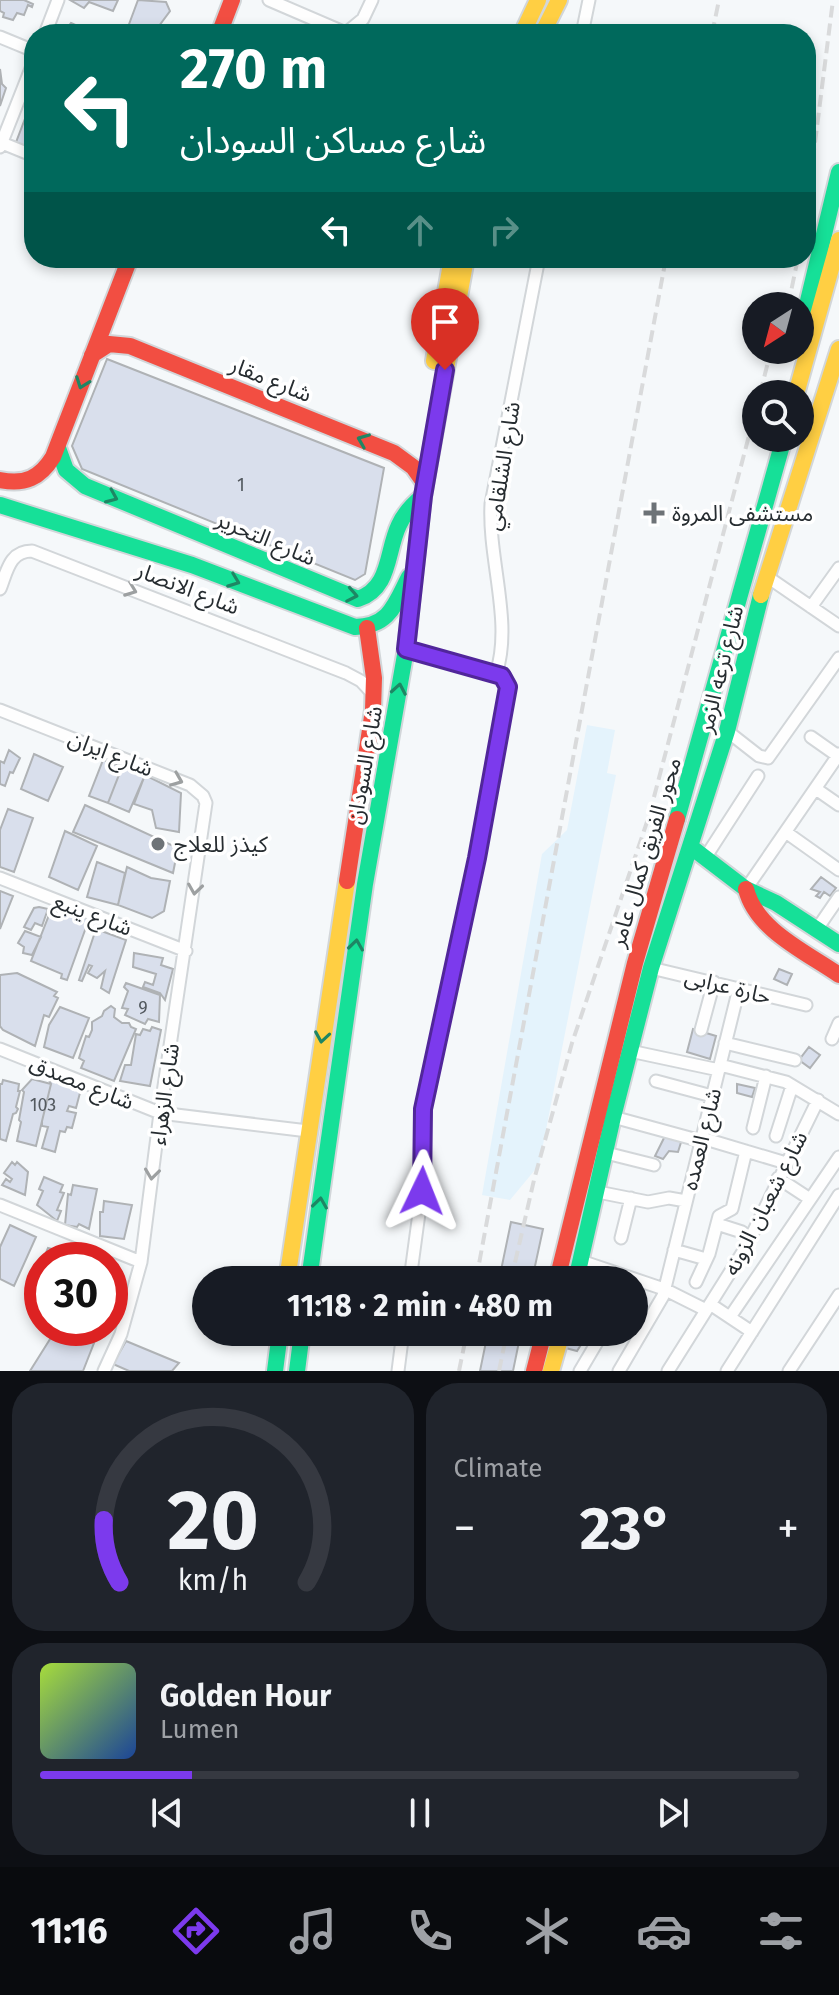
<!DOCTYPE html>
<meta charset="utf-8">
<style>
body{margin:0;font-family:"Fira Sans","Noto Sans Arabic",sans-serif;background:#20242c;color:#f1f3f6;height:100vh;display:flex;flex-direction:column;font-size:30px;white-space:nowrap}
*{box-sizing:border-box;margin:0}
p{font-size:26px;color:#9ea1a6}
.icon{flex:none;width:44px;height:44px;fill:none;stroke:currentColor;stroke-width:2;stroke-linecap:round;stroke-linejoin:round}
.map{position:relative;height:1371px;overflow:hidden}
.sheet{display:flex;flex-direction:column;gap:12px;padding:12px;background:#0d0f14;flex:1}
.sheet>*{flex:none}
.top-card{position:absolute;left:24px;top:24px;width:792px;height:244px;border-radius:32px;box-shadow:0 4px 12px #0003;background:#00695c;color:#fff;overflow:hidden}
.needle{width:52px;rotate:216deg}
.buttons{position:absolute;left:742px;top:292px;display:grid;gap:16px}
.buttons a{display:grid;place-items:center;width:72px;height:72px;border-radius:50%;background:#171b24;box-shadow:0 4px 12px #0003;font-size:40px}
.speed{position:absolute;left:24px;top:1242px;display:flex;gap:16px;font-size:40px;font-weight:700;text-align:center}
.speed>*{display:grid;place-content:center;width:104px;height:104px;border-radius:50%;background:#171b24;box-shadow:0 4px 12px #0003;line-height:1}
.speed .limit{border:12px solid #d22;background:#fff;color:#111}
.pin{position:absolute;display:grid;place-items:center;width:68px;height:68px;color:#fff;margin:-82px -34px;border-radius:50% 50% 50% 0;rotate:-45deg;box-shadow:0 0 8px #0007}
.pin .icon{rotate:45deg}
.me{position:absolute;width:88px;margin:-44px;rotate:2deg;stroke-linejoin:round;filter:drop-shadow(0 0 6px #0008)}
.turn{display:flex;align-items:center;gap:28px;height:168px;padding:0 24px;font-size:36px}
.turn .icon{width:104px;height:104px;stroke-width:2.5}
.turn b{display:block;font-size:56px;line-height:68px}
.lanes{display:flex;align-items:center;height:76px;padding:0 24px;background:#0003;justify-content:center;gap:40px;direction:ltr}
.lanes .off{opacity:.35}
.big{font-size:60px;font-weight:700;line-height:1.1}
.sheet .card{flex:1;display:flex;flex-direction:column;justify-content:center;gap:12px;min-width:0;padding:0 28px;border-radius:32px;background:#20242c}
.sheet .dial{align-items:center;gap:0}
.dial svg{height:208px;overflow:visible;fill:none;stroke:#363941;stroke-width:7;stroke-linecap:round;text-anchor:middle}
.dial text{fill:#f1f3f6;stroke:none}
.song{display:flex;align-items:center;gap:24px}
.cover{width:96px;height:96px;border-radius:12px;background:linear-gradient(135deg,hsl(80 70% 55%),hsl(220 70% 35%))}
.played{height:8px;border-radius:4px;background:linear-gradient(90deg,#7c3aed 20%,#363941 20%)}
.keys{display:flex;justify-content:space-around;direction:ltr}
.heat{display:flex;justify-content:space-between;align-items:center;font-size:44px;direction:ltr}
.sheet .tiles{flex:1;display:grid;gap:12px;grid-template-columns:1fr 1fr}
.card:last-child{grid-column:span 2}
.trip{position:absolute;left:192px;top:1266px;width:456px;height:80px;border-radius:40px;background:#171b24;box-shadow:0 4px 12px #0003;font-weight:700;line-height:80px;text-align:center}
.tabs{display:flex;height:128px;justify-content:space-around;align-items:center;background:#090b0e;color:#9ea1a6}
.tabs .icon{width:56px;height:56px}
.tabs .current{color:#7c3aed}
.tabs b{font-size:36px;color:#f1f3f6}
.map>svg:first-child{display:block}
.built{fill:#e4f3fc}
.building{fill:#d9dfec;stroke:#afb2b5;stroke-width:2}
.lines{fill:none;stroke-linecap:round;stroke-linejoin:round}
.street-casing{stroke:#d2d6d9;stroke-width:15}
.fast-casing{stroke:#d2d6d9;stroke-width:20}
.slow-casing{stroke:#d2d6d9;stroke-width:20}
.jam-casing{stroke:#d2d6d9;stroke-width:20}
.street{stroke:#fefefe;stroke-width:11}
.fast{stroke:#16e098;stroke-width:16}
.slow{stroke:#ffcf43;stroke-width:16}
.jam{stroke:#f24e42;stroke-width:16}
.rail{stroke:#d9dadb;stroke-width:4;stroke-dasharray:12 6;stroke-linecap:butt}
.oneway{stroke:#1e8664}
.oneway2{stroke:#9da0a1}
.route-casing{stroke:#51269a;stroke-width:20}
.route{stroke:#7c3aed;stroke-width:14}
.poi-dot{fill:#6e7377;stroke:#fff;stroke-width:3}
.labels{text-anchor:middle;stroke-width:7;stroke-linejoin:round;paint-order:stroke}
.number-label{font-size:18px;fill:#53595f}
.street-label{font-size:22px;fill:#262c30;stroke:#fff}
.poi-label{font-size:22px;fill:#262c30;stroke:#fff;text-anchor:start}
</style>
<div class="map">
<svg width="839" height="1371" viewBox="0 0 839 1371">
<rect width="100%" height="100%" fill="#f5f8fa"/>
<path class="built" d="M587,725L615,730L607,773L616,775L539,1165L510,1200L482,1195L542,854L567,830Z"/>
<path class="building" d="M0,0H24L33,4L32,7L28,5L24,15L17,13L13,20L3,17L4,13L0,11Z
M70,0H118L113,11L89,2L84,8Z
M138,0L166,2L170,11L153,34H141L128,27Z
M71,23L95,34H62L64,27L67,28Z
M0,69L2,84L6,88L0,106Z
M34,95V153L15,145Z
M107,359L384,468L365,574L355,580L82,469L72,446Z
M9,750L20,758L13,773L10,772L5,786L0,784V761L4,763Z
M34,754L63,767L48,801L21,789Z
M103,760L122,767L108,803L89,796Z
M122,767L145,775L129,812L108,803Z
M145,775L181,793L179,832L156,828L152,810L134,804Z
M85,805L178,848L173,873L73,832Z
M8,809L33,818L14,872L0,867V830Z
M65,831L97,846L78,890L49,877Z
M97,862L125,873L118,905L87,897Z
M127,867L151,878L170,881L164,911L152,918L118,905Z
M821,877L836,888L830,896L824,892L820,898L816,896L820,892L811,889Z
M0,891L13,896L0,929Z
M39,907L48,909L42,926L35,923L31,930L24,927L34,908Z
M51,910L89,919L67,980L61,978L62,974L31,961Z
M96,929L126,940L109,993L101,988L105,971L97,978L88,973L92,966L89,965L82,981L79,980Z
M25,931L41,937L32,955L23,953L24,947L18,943Z
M134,953L163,958L161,965L173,969L165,1000L160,993L143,987L145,982L153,985L156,974L133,967Z
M779,969L792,974L787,985L774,979Z
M17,973L57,992L54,996L58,998L49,1017L44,1015L35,1046L3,1030L0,1026V975Z
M126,983L160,995L159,1022L148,1019L145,1024L125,1015L128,1009L122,1008L128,991L124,987Z
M111,1006L115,1009L114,1017L122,1023H129L131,1027L136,1029L114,1081L81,1068L84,1061L79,1058L86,1036L89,1037L92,1030V1022L102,1016L104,1011Z
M60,1007L89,1018L73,1058L44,1047L49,1025Z
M152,1027L161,1030L150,1086L120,1081L125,1065H131L136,1034L140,1035L143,1029L150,1031Z
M693,1029L716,1036L710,1059L687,1052Z
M809,1047L820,1055L810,1068L799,1060Z
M32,1079L51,1084L36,1146L17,1141L21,1122L19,1120L24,1092L22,1090Z
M3,1080L19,1084L18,1091H20L16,1107L18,1109L16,1113L13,1114L6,1141L0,1139V1084H2Z
M49,1080L81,1089L76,1108L69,1106L67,1111L76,1113L72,1128L67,1127L65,1132L60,1131L55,1152L42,1148L48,1127L42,1126V1121L51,1084Z
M737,1084L755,1088L752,1097L737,1093Z
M667,1132L683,1136L678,1152L669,1151L663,1159L655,1156Z
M12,1162L15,1165L17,1162L28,1172L25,1195L2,1185L6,1179L10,1182L12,1179L4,1173Z
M44,1177L63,1185L60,1192L64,1193L57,1210L61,1211L57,1221L37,1205L43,1191L39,1189Z
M73,1185L97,1189L89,1229L79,1224L77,1227L65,1225L68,1194L71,1195Z
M104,1201L132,1205L124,1239L100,1236V1212H103Z
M511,1222L543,1229L532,1280H499Z
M10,1225L36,1237L14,1286L0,1279V1247Z
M48,1248L83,1257L82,1260H43Z
M42,1263V1308L27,1302Z
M110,1276L120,1279L110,1303Z
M57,1328H64L94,1343L83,1371H30Z
M488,1332H521L513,1371H480Z
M566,1332H589L577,1351L562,1347Z
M126,1341L179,1363L172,1371H129L113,1364Z"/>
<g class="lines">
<g class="street-casing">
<path id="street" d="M269,0L348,34
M346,33L363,19L372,0
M45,34L58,0
M582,34L589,0
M0,37L34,51
M2,143L34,156
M0,147L34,61
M766,576L839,626
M0,589C7,572 9,551 32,551L346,673L361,681L373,694
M811,607L839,568
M406,649L502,676L508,687L477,858L423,1109L422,1191L410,1280
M496,674C513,622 488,560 491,504L539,258
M0,710L190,785L203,796L206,803L160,1113L141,1262L121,1334L104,1371
M727,731L759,756L768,758L839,658
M811,737L838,756
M816,789L839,805
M787,833L839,870
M705,858L758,776
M0,878L186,951
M746,889L839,754
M817,929L839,897
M651,968L806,1005
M701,1030L714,982
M832,1039L839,1023
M725,1043L795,1060
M0,1049L160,1113L308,1131
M630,1051L719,1070
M720,1065L786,1082L839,1114
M656,1081L712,1096
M613,1117L701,1141
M753,1128L766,1076
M776,1136L792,1086
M702,1138L786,1163
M606,1153L654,1165
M778,1178L810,1199
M598,1192L648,1202L669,1198L686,1201
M0,1205L141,1262
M717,1224L742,1232
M621,1238L631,1198
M674,1250L706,1259
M581,1261L664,1289L706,1310
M696,1282L709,1254L719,1216L732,1209L746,1151
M710,1304L752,1332
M730,1317L839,1157
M398,1371L403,1332
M580,1371L603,1332
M619,1371L663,1296L739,988
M668,1371L746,1247L818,1100
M727,1371L839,1195
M789,1371L839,1295"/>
</g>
<g class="fast-casing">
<path id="fast" d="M800,334L839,172
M58,448L66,470L85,486L358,599C391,588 386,552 399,525C404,514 413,504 423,496
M0,505L192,565L355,627C390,626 395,604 409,577
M677,819L784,438
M691,847L746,889L776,903L839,944
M309,1280L365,884L406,649L419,531
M576,1280L613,1117L651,968L727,731L761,595
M275,1371L280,1332
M297,1371L302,1332"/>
</g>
<g class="slow-casing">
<path id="slow" d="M522,34L538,0
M542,34L559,0
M434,361L452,258
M796,394L839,240
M419,531L423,496L466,258
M761,595L839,349
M287,1280L347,881
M551,1371L562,1332"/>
</g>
<g class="jam-casing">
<path id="jam" d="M219,34L232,0
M92,355L109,344L130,346L394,453L413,467L425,484
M0,480C25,485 40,478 53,457L130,258
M347,881L373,710L374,678L367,628
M746,889C756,930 806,952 839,975
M557,1280L635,963L677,819
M534,1371L544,1332"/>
</g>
<use href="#street" class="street"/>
<use href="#fast" class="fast"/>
<use href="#slow" class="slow"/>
<use href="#jam" class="jam"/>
<path class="rail" d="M712,34L719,0
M806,214L833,0
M788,306L798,258
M760,394L771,350
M476,1280L666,258
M511,1280L534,1180L572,1043L649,816L756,409
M459,1371L467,1332
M499,1371L507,1332"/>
</g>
<defs><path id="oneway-chevron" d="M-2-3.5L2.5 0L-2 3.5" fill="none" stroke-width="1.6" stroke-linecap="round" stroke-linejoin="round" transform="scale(2)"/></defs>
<g class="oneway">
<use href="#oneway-chevron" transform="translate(82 383) rotate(110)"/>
<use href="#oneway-chevron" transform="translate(363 440) rotate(-158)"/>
<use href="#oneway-chevron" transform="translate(112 497) rotate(23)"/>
<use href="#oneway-chevron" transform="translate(234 581) rotate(21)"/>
<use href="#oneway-chevron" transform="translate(352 595) rotate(11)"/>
<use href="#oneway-chevron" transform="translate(399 689) rotate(-80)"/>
<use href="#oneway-chevron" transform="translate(356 945) rotate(-82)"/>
<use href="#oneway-chevron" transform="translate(322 1037) rotate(99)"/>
<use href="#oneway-chevron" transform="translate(320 1203) rotate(-82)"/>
</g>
<g class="oneway2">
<use href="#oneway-chevron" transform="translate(131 590) rotate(21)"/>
<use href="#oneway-chevron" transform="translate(177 780) rotate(22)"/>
<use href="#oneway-chevron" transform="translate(195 889) rotate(98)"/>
<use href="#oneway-chevron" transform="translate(152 1174) rotate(97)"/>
</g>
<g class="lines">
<g class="route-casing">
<path id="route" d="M422,1191L423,1109L477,858L508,687L502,676L406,649L423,496L445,370"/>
</g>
<use href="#route" class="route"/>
</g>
<g class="poi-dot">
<path d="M650 501h8v8h8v8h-8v8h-8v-8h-8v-8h8z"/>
<circle cx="158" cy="844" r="8"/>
</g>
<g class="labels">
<g class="number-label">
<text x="241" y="491">1</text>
<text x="143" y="1014">9</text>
<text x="43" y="1111">103</text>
</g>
<g class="street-label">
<text transform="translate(271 379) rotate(22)" y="8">شارع مقار</text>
<text transform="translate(502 466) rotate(-81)" y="8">شارع الشلقامي</text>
<text transform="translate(266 538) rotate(23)" y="8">شارع التحرير</text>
<text transform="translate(188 588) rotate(21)" y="8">شارع الانصار</text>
<text transform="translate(720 669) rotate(-76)" y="8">شارع ترعه الزمر</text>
<text transform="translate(111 753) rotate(22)" y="8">شارع ايران</text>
<text transform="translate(364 765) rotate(-80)" y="8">شارع السودان</text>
<text transform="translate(645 852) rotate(-73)" y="8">محور الفريق كمال عامر</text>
<text transform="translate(93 914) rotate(21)" y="8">شارع ينبع</text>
<text transform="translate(728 986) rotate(14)" y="8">حارة عرابى</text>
<text transform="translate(82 1082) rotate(22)" y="8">شارع مصدق</text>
<text transform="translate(164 1094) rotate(-82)" y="8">شارع الزهراء</text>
<text transform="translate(701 1139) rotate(-76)" y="8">شارع العمده</text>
<text transform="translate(765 1203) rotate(-63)" y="8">شارع شعبان الزونه</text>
</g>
<g class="poi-label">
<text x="672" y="521">مستشفى المروة</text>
<text x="174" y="852">كيذز للعلاج</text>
</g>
</g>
</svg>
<div class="buttons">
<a><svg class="needle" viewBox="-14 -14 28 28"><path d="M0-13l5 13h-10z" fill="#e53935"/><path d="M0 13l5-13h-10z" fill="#9ea1a6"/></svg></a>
<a><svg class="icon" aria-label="search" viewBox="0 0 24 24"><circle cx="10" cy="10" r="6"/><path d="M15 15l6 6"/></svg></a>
</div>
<div class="speed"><div class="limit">30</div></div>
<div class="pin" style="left:445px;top:370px;background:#d93025"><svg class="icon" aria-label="arrive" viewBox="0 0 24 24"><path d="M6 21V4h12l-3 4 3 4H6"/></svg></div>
<svg class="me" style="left:422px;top:1191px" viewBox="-20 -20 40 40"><path d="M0-17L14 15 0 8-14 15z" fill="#7c3aed" stroke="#fff" stroke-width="4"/></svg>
<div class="trip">11:18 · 2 min · 480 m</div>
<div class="top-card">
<div class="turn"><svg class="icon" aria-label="left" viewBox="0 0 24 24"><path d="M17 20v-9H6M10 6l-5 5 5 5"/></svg><div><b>270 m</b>شارع مساكن السودان</div></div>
<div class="lanes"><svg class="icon" aria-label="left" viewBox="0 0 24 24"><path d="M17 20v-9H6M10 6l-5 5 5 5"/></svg><svg class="icon off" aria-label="ahead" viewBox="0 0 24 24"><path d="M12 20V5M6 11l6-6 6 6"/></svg><svg class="icon off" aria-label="right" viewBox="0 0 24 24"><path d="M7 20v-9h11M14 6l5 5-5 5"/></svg></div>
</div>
</div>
<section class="sheet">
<div class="tiles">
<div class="card dial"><svg viewBox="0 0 100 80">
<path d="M14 69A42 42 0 1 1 86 69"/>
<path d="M14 69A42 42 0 0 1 8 45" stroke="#7c3aed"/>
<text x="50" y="56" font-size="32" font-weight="700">20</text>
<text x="50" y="72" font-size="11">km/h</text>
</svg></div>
<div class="card"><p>Climate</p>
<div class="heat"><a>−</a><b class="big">23°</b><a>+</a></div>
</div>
<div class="card">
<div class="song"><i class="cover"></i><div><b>Golden Hour</b><p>Lumen</p></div></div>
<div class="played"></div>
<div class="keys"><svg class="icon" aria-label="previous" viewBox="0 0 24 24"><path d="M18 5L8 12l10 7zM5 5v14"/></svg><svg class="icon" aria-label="pause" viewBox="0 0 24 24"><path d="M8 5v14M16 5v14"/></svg><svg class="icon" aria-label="next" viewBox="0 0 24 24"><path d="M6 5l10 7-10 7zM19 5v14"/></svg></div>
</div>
</div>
</section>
<nav class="tabs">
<b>11:16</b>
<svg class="icon current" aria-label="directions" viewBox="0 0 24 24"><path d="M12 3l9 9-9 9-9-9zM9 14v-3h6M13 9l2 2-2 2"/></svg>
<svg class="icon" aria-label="music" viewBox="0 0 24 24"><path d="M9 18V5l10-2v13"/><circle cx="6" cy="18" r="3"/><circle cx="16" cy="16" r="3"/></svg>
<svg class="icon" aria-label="phone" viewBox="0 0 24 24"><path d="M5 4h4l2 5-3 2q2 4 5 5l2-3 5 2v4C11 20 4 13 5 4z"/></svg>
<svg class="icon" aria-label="climate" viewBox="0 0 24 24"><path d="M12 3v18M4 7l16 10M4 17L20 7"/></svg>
<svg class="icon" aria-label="car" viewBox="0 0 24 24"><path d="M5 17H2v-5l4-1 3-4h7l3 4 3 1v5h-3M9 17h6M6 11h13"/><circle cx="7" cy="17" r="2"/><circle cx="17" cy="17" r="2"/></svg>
<svg class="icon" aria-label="filters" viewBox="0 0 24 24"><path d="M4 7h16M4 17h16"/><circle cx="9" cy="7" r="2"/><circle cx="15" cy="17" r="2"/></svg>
</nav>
